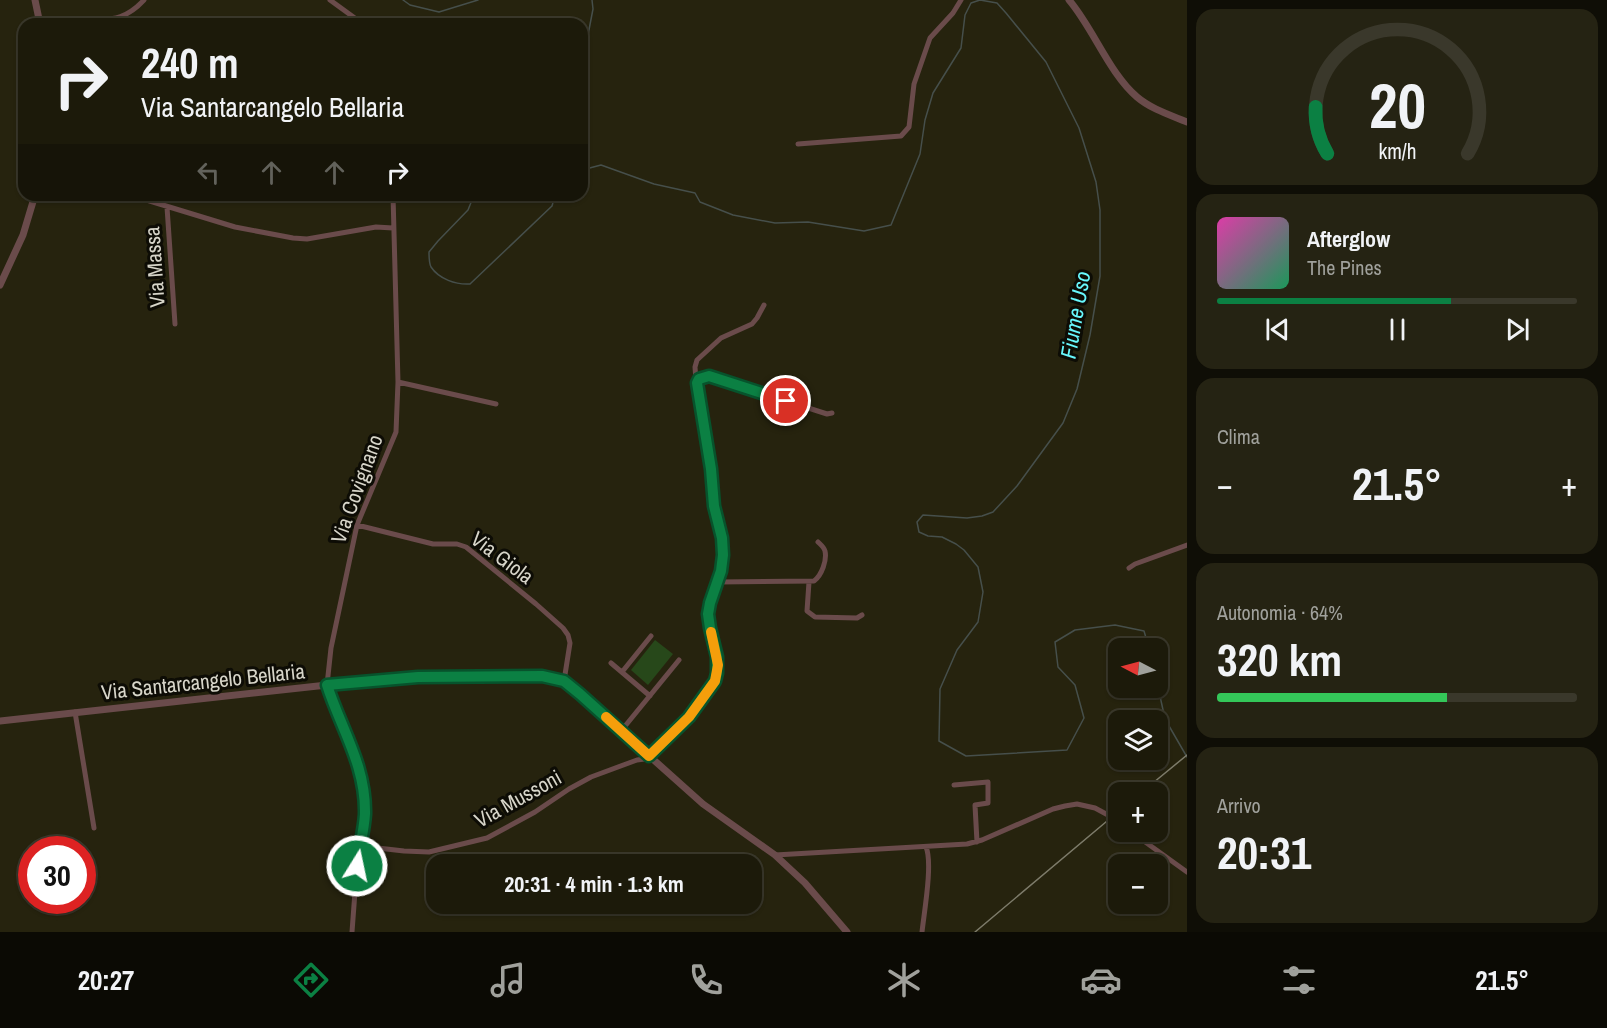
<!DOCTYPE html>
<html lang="it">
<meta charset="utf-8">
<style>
body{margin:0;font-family:"Archivo Narrow",sans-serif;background:#252313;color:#f1f3f6;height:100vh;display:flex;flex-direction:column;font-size:22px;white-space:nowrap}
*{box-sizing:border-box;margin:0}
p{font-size:20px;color:#a0a19c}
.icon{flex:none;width:33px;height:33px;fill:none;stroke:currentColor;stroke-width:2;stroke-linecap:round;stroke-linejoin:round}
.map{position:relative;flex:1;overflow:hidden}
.drawer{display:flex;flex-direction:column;gap:9px;padding:9px;background:#0f0e06;width:420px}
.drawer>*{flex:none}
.top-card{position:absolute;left:18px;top:18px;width:570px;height:183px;border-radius:18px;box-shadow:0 2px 4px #0004,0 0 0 2px #3a382b;background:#1c1a0a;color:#f1f3f6;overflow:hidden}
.needle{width:39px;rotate:276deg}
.tools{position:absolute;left:1108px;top:638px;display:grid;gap:12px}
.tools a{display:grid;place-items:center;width:60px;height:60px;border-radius:12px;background:#1c1a0a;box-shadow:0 2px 4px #0004,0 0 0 2px #3a382b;font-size:30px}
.speed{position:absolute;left:18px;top:836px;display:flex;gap:12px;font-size:30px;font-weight:700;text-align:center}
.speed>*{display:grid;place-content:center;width:78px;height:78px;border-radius:50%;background:#1c1a0a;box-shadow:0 2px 4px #0004,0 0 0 2px #3a382b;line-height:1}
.speed .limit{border:9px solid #d22;background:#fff;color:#111}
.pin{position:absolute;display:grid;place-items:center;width:51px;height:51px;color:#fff;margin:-26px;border:3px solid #fff;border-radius:50%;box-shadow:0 2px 6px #0007}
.me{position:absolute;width:66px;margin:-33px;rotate:10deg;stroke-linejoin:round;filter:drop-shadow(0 0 4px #0008)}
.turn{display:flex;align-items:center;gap:21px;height:126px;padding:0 24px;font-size:27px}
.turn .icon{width:78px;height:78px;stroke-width:2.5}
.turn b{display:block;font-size:42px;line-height:51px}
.lanes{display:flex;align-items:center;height:57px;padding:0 24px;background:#0003;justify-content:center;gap:30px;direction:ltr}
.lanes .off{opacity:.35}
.big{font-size:45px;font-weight:700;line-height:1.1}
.drawer .widget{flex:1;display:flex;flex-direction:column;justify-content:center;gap:9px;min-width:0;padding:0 21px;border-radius:18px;background:#252313}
.drawer .dial{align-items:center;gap:0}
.dial svg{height:156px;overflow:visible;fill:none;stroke:#3a382b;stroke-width:7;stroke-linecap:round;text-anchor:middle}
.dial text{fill:#f1f3f6;stroke:none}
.song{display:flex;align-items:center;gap:18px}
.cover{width:72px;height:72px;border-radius:9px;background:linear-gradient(135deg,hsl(320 70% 55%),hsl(150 70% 35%))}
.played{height:6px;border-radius:3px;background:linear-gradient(90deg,#0b8043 65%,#3a382b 65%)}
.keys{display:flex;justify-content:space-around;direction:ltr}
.heat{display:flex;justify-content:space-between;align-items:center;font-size:33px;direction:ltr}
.charge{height:9px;border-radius:4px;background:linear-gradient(90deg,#34c759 64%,#3a382b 0)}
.trip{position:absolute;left:426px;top:854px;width:336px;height:60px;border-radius:18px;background:#1c1a0a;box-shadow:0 2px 4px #0004,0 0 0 2px #3a382b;font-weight:700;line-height:60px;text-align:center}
.tabs{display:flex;height:96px;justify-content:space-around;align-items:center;background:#0b0a04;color:#a0a19c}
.tabs .icon{width:42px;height:42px}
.tabs .on{color:#0b8043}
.tabs b{font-size:27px;color:#f1f3f6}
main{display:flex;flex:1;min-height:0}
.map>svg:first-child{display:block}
.green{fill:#27481a}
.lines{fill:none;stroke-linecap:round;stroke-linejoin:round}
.stream{stroke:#464f4b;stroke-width:1.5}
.minor-tunnel{stroke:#413e2a;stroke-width:5;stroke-dasharray:5 2.5;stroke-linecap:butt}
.minor{stroke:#6a4b4b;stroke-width:5}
.tertiary{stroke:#6a4b4b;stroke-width:7}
.rail{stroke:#7d7b6a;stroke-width:1.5}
.route-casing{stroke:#07532c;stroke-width:15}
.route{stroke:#0b8043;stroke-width:10}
.slow{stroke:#f59e0b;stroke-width:10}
.labels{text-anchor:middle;stroke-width:6;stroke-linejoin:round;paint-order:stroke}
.street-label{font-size:21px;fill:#d7d5c9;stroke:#0d0c05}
.water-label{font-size:22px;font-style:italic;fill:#68f8fd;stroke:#0d0c05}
</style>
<main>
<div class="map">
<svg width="1187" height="932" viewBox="0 0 1187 932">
<rect width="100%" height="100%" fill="#26230e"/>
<path class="green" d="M655,640L673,654L648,685L631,670Z"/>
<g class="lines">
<path class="stream" d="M403,0L410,5L439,12L478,0
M582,66L593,9L592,0
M582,170L601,165L654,184L695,193L700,202L733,215L775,223L808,222L864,231L891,225L920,154L925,120L933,93L961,48L965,15L971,3L980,0L997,3L1006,13L1046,62L1079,128L1096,182L1100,210V276L1090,335L1077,389L1063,423L1017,486L993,512L982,516L967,518L923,515L917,522L919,532L928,536L942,537L956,544L964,550L978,567L983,592L978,622L957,650L940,689L939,741L966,756L1067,750L1084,718L1075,685L1058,667L1055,642L1075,630L1115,625L1144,631L1149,648
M474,195L468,210L438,241L429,252C429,257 429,263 431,267C439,279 456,285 470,284L552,206L555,195
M1158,687L1165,719L1187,757"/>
<path class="minor-tunnel" d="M1108,815L1117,822"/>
<path class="minor" d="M330,0L363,24
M69,24C101,15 118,28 144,0
M798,144L901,136L909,127L914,84L930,38L953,13L961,0
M130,195L235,227L293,238L307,239L376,227L393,228
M167,207L175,324
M696,381L695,367L697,360L721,338L752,324L757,318L764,305
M398,382L496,404
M357,525L433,544H457L466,547L536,604L563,628L568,635L570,643L564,681
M1129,568L1135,564L1187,545
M718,582L814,581C822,575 827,560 825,551C824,547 821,545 818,542
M809,582L807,611L815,617L857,618L862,615
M611,663L650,696
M622,672L651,636
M75,712L94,828
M621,731L679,660
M649,756L689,717L715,681L717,673V657L710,628L708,614L710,603L721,571L723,555L722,538L714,506L712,469L698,391L697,383L699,379L709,376L827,414L832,413
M954,785L988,782V803L975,805L977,842
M1117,822L1119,823
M1130,831L1187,872
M360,846L404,851L429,852L487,838L535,812L569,789L591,777L637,760L652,758
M775,855L967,844L982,840L1053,809L1065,806L1077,804L1095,808L1108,815
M352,932L357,865L365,815L364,793L361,774L355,754L332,700L327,685L331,648L357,525L396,432L398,382L393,195
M922,932C924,913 933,863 926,847"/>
<path class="tertiary" d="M35,0L40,24
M1069,0C1093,28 1109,73 1137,97C1151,109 1170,115 1187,122
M0,285L23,235L35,195
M0,721L327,685L418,677L542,676L564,681L580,694L703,804L775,855L805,883L847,932"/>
<path class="rail" d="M1142,792L1187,755
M975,932L1119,811"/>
</g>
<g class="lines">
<g class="route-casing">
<path id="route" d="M357,866C359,849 364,831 365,814C366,765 341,729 327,685L418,677L542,676L564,681L580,694L649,756L689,717L715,681L717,673V657L710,628L708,614L710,603L721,571L723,555L722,538L714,506L711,469L697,383L699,379L709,376L786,401"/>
</g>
<use href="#route" class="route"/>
<path class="slow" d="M606,717L649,756L689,717L715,681L718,665L711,632"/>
</g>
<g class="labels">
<g class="street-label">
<text transform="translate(155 267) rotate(-94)" y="7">Via Massa</text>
<text transform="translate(357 489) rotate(-70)" y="7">Via Covignano</text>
<text transform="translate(502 558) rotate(37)" y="7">Via Giola</text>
<text transform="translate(203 682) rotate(-6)" y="7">Via Santarcangelo Bellaria</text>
<text transform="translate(518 799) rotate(-29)" y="7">Via Mussoni</text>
</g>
<g class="water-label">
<text transform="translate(1075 315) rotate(-80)" y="8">Fiume Uso</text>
</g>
</g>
</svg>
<div class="tools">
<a><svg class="needle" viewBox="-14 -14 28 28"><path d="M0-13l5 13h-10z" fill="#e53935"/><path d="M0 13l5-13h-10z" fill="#a0a19c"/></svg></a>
<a><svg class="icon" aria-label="layers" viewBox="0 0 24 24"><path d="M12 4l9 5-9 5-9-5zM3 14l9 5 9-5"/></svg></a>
<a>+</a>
<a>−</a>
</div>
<div class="speed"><div class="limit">30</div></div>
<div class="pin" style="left:786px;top:401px;background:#d93025"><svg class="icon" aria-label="arrive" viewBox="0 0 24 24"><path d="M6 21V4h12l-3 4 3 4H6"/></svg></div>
<svg class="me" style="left:357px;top:866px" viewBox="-20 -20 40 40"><circle r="17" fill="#0b8043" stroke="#fff" stroke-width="3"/><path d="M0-11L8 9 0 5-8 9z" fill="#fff"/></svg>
<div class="trip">20:31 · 4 min · 1.3 km</div>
<div class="top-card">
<div class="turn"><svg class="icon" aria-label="right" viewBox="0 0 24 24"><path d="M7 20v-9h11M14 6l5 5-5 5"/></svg><div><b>240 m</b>Via Santarcangelo Bellaria</div></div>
<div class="lanes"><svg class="icon off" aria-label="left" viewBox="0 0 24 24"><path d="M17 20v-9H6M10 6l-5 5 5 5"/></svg><svg class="icon off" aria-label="ahead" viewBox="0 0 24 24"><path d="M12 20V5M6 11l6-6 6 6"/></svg><svg class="icon off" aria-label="ahead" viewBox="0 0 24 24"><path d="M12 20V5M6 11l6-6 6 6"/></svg><svg class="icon" aria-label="right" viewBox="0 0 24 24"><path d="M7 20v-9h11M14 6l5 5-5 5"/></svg></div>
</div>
</div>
<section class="drawer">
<div class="widget dial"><svg viewBox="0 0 100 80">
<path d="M14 69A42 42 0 1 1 86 69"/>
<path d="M14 69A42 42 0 0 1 8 45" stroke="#0b8043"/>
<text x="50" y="56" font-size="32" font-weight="700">20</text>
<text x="50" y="72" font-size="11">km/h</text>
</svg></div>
<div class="widget">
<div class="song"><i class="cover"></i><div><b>Afterglow</b><p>The Pines</p></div></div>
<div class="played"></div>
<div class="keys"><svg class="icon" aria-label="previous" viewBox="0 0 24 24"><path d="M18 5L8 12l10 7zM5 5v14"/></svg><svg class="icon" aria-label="pause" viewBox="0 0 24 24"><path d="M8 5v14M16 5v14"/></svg><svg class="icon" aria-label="next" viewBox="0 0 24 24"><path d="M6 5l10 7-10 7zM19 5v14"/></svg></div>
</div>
<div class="widget"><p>Clima</p>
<div class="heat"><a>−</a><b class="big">21.5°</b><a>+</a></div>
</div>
<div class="widget"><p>Autonomia · 64%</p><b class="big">320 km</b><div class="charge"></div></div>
<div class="widget"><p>Arrivo</p><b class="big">20:31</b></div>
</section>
</main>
<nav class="tabs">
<b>20:27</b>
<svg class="icon on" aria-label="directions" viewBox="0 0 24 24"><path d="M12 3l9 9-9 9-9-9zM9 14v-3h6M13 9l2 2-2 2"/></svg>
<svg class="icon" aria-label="music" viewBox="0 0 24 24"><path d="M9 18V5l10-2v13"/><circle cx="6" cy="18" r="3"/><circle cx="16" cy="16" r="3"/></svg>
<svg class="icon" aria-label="phone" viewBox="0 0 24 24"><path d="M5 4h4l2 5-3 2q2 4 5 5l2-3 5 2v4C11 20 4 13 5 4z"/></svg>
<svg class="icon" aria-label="climate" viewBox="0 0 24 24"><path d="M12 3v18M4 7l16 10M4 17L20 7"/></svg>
<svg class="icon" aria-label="car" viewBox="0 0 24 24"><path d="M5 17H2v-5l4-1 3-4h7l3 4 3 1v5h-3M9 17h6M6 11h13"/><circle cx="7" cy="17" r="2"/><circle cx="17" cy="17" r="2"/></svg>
<svg class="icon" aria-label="filters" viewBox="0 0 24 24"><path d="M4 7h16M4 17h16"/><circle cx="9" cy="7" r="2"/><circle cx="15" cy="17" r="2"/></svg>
<b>21.5°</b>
</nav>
